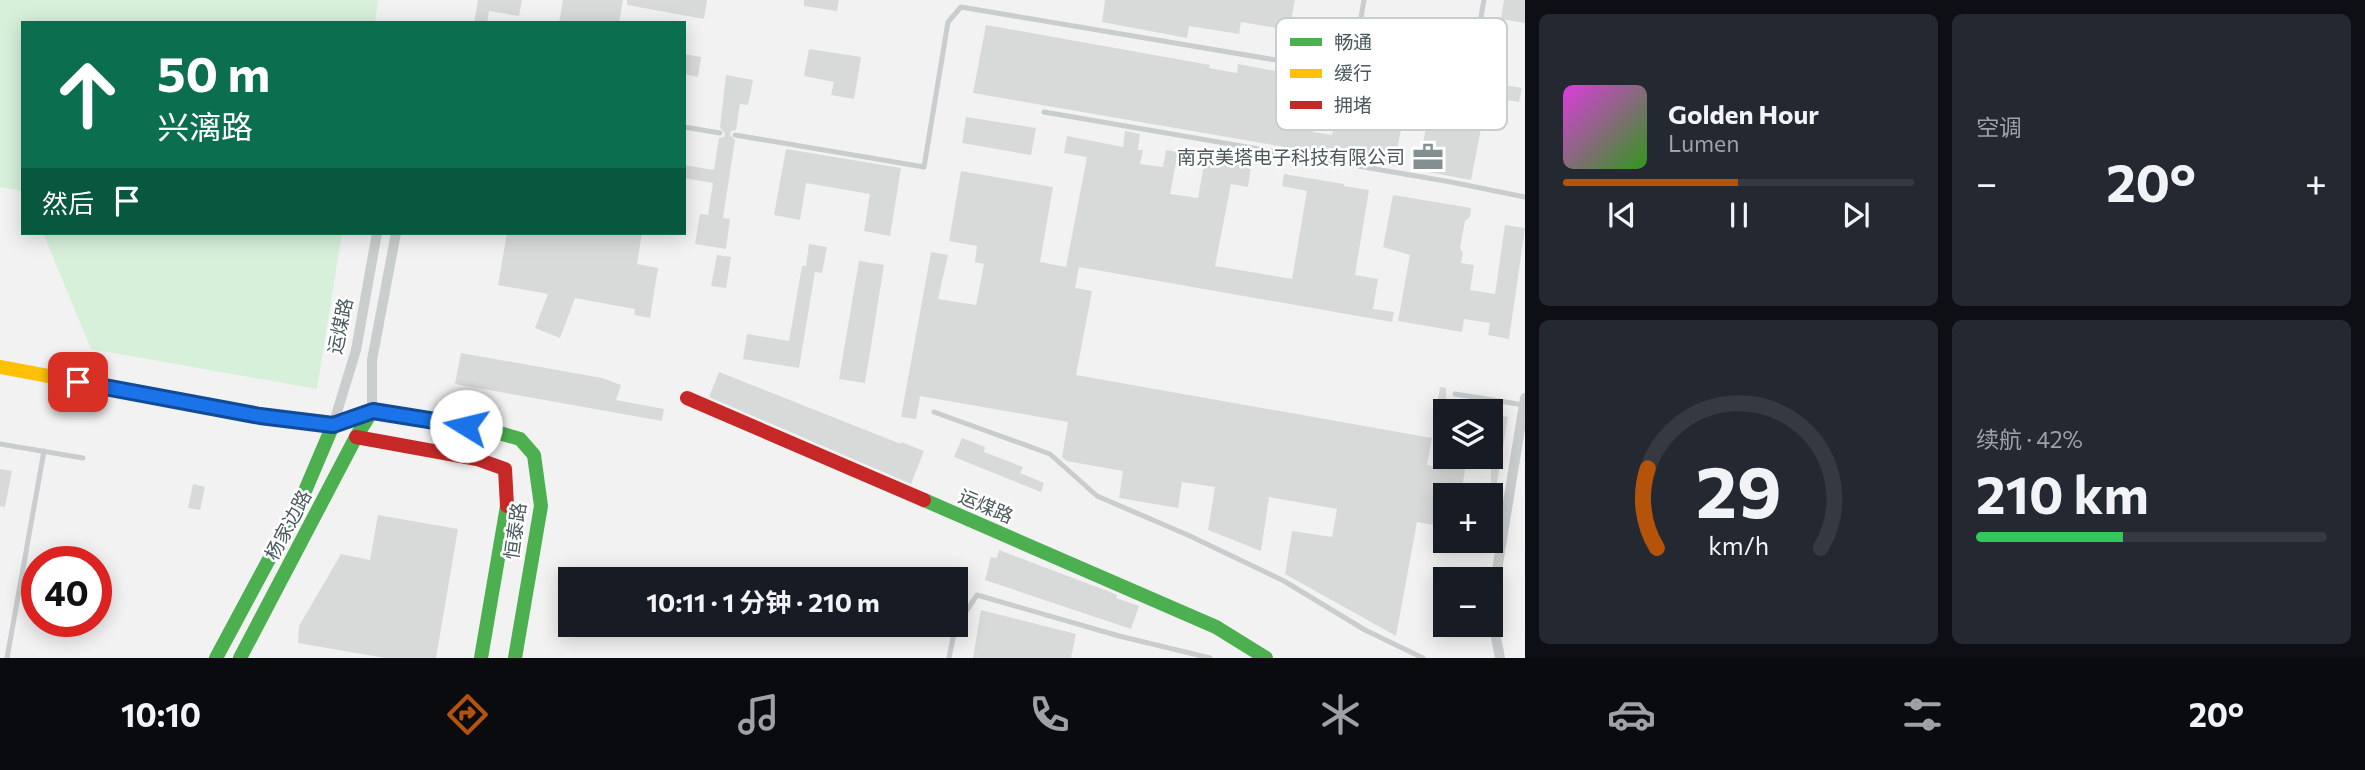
<!DOCTYPE html>
<html lang="zh">
<meta charset="utf-8">
<style>
body{margin:0;font-family:Commissioner,"Noto Sans SC",sans-serif;background:#242831;color:#f1f3f6;height:100vh;display:flex;flex-direction:column;font-size:26px;white-space:nowrap}
*{box-sizing:border-box;margin:0}
p{font-size:23px;color:#9ea1a6}
.icon{flex:none;width:38px;height:38px;fill:none;stroke:currentColor;stroke-width:2;stroke-linecap:round;stroke-linejoin:round}
.map{position:relative;flex:1;overflow:hidden}
.side{display:flex;flex-direction:column;gap:14px;padding:14px;background:#0d0f14;width:840px}
.side>*{flex:none}
.guide{position:absolute;left:21px;top:21px;width:665px;height:214px;border-radius:0px;box-shadow:0 4px 18px #0003;background:#0b6e4f;color:#fff;overflow:hidden}
.buttons{position:absolute;left:1433px;top:399px;display:grid;gap:14px}
.buttons a{display:grid;place-items:center;width:70px;height:70px;border-radius:0px;background:#171b24;box-shadow:0 4px 18px #0003;font-size:35px}
.speed{position:absolute;left:21px;top:546px;display:flex;gap:14px;font-size:35px;font-weight:700;text-align:center}
.speed>*{display:grid;place-content:center;width:91px;height:91px;border-radius:50%;background:#171b24;box-shadow:0 4px 18px #0003;line-height:1}
.speed .limit{border:10px solid #d22;background:#fff;color:#111}
.pin{position:absolute;display:grid;place-items:center;width:60px;height:60px;color:#fff;margin:-30px;border-radius:14px;box-shadow:0 4px 10px #0006}
.me{position:absolute;width:77px;margin:-38px;rotate:279deg;stroke-linejoin:round;filter:drop-shadow(0 0 5px #0008)}
.turn{display:flex;align-items:center;gap:24px;height:147px;padding:0 21px;font-size:32px}
.turn .icon{width:91px;height:91px;stroke-width:2.5}
.turn b{display:block;font-size:49px;line-height:60px}
.then{display:flex;align-items:center;height:66px;padding:0 21px;background:#0003;gap:14px;font-size:26px}
.big{font-size:52px;font-weight:700;line-height:1.1}
.side .widget{flex:1;display:flex;flex-direction:column;justify-content:center;gap:10px;min-width:0;padding:0 24px;border-radius:10px;background:#242831}
.side .dial{align-items:center;gap:0}
.dial svg{height:182px;overflow:visible;fill:none;stroke:#363941;stroke-width:7;stroke-linecap:round;text-anchor:middle}
.dial text{fill:#f1f3f6;stroke:none}
.song{display:flex;align-items:center;gap:21px}
.cover{width:84px;height:84px;border-radius:10px;background:linear-gradient(135deg,hsl(300 70% 55%),hsl(110 70% 35%))}
.played{height:7px;border-radius:4px;background:linear-gradient(90deg,#b45309 50%,#363941 50%)}
.keys{display:flex;justify-content:space-around;direction:ltr}
.heat{display:flex;justify-content:space-between;align-items:center;font-size:38px;direction:ltr}
.charge{height:10px;border-radius:5px;background:linear-gradient(90deg,#34c759 42%,#363941 0)}
.side .tiles{flex:1;display:grid;gap:14px;grid-template-columns:repeat(2,1fr)}
.trip{position:absolute;left:558px;top:567px;width:410px;height:70px;border-radius:0px;background:#171b24;box-shadow:0 4px 18px #0003;font-weight:700;line-height:70px;text-align:center}
.tab-bar{display:flex;height:112px;justify-content:space-around;align-items:center;background:#090b0e;color:#9ea1a6}
.tab-bar .icon{width:49px;height:49px}
.tab-bar .active{color:#b45309}
.tab-bar b{font-size:32px;color:#f1f3f6}
main{display:flex;flex:1;min-height:0}
.map>svg:first-child{display:block}
.green{fill:#d6f0da}
.building{fill:#d8dada}
.lines{fill:none;stroke-linecap:round;stroke-linejoin:round}
.lane{stroke:#c9cdce;stroke-width:5}
.street{stroke:#c9cdce;stroke-width:10}
.fast{stroke:#4caf50;stroke-width:14}
.slow{stroke:#ffc107;stroke-width:14}
.jam{stroke:#c62828;stroke-width:14}
.route-casing{stroke:#114b97;stroke-width:18}
.route{stroke:#1a73e8;stroke-width:12}
.labels{text-anchor:middle;stroke-width:5;stroke-linejoin:round;paint-order:stroke}
.poi-label{font-size:19px;fill:#49595e;stroke:#fff;text-anchor:end}
.street-label{font-size:19px;fill:#49595e;stroke:#fff}
.key{fill:#fff;stroke:#c8cdcf;stroke-width:2}
.key-label{font-size:19px;fill:#49595e}
</style>
<main>
<div class="map">
<svg width="1525" height="658" viewBox="0 0 1525 658">
<rect width="100%" height="100%" fill="#f2f2f2"/>
<path class="green" d="M0,0H378L375,23H23V191L0,187Z
M43,233H342L317,389L91,349Z"/>
<path class="building" d="M478,0H522L519,16L489,11L487,23H474Z
M563,0H623L619,23H559Z
M627,0H707L704,19L627,5Z
M804,0H839L837,11L804,6Z
M1105,0H1295L1289,30L1241,22L1239,34L1189,26L1187,38L1102,22Z
M1504,0H1525V23L1501,19Z
M986,25L1210,65L1209,68L1237,73L1238,64L1323,80L1313,132L1332,135L1340,91L1368,96L1371,81L1409,88L1394,166L973,93Z
M809,49L861,57L854,99L831,95L834,82L804,76Z
M684,54L701,57L698,77L684,74Z
M726,75L753,80L748,105L740,104L736,130L731,131L730,135L735,140L723,218L730,219L726,249L695,244L700,214L708,215L713,183L684,178V165L714,170L719,138L724,137L725,133L720,128Z
M1446,76L1522,88L1519,102L1487,97L1471,180L1418,170L1434,85L1444,87Z
M966,117L1036,128L1031,155L962,143Z
M1125,131L1140,134L1138,150H1143L1140,164L1163,167L1166,150L1178,152L1170,194L1198,198L1205,159L1251,167L1248,187L1231,184L1215,266L1292,279L1307,191L1282,186L1284,174L1344,184V186L1369,190L1355,275L1378,279L1373,309L1394,312L1392,322L1079,267L1075,288L1092,291L1076,375L1432,438L1427,465L1446,469L1448,457H1491V414L1508,417L1497,483H1491V467L1466,463L1461,495H1446V527L1417,522L1396,636L1285,574L1292,531L1332,537L1337,509L1269,497L1261,551L1208,530L1215,487L1182,482L1178,508L1119,498L1123,471L1066,461L1062,457L1068,422L920,396L916,419L901,417L931,252L948,255L938,299L976,305L984,264L975,262L977,246L949,241L961,171L1053,187L1040,262L1066,267L1087,157L1064,153L1067,136L1123,147Z
M786,149L901,168L890,236L864,231L870,194L806,183L800,220L774,215Z
M1393,195L1471,208L1470,217L1465,221L1460,248L1463,253L1461,263L1474,265L1470,290L1495,294L1505,225L1525,228L1509,339L1488,335L1490,323L1464,319L1462,332L1398,321L1410,255L1383,247Z
M507,233H642L637,264L658,268L650,318L634,315L635,309L575,298L560,338L535,328L548,294L498,285Z
M809,244L827,247L822,273L815,272L799,368L743,359L747,334L789,341L802,266H806Z
M717,255L731,257L726,288L711,286Z
M859,261L884,265L865,383L839,379Z
M461,353L602,378L621,385L616,400L664,409L662,421L455,384Z
M719,372L901,444V442L924,451L911,484L709,397Z
M1440,387L1446,388V432L1433,430Z
M962,438L985,447L984,452L1023,467L1020,473L1044,483L1041,492L954,457Z
M0,469L12,471L5,507L0,506Z
M193,484L205,487L200,510L188,508Z
M378,515L458,529L436,658H385L298,643L299,626L341,554L370,560Z
M999,550L1110,592L1117,595L1116,598L1139,606L1131,629L985,580L991,557L997,558Z
M981,610L1076,634L1071,658H973Z"/>
<g class="lines">
<path class="lane" d="M1472,67L1484,0
M1044,112L1451,182L1525,197
M684,127L720,133
M735,135L924,167L948,22L961,7L1341,71L1356,47L1364,0
M1455,394L1524,405
M934,412L1050,454L1097,496L1190,536L1284,581L1365,630L1423,658
M0,444L83,458
M7,658L44,451
M949,658L955,628L977,595L1119,636L1210,658"/>
<path class="street" d="M372,411V360L396,233
M333,425L356,350L377,233
M1491,607L1525,398
M1491,611L1500,658"/>
<path class="fast" d="M303,421L333,425L372,411L489,430L520,439L534,455L541,506L515,658
M924,500L1216,627L1266,658
M216,658L302,498L333,425
M240,658L356,437L372,411
M481,658L507,506"/>
<path class="slow" d="M0,367L260,416L303,421"/>
<path class="jam" d="M687,398L924,500
M356,437L477,459L505,469L507,506"/>
</g>
<g class="lines">
<g class="route-casing">
<path id="route" d="M78,382L260,416L333,425L373,411L466,426"/>
</g>
<use href="#route" class="route"/>
</g>
<defs>
<g id="office-bare" transform="scale(2.415)"><path d="M-6-3h4V-5.5h4V-3h4V5H-6ZM-1-4.5V-3h2v-1.5ZM-6 0V1H6V0Z" fill="#848f92" stroke="#fff" stroke-width="2.5" paint-order="stroke"/></g>
</defs>
<g fill-rule="evenodd">
<use href="#office-bare" x="1428" y="157"/>
</g>
<g class="labels">
<g class="poi-label">
<text x="1405" y="164">南京美塔电子科技有限公司</text>
</g>
<g class="street-label">
<text transform="translate(340 326) rotate(-78)" y="7">运煤路</text>
<text transform="translate(986 506) rotate(23)" y="7">运煤路</text>
<text transform="translate(288 525) rotate(-62)" y="7">杨家边路</text>
<text transform="translate(515 531) rotate(-82)" y="7">恒泰路</text>
</g>
</g>
<rect x="1276" y="18" width="231" height="112" rx="10" class="key"/>
<rect x="1290" y="38" width="32" height="8" fill="#4caf50"/>
<rect x="1290" y="69" width="32" height="9" fill="#ffc107"/>
<rect x="1290" y="101" width="32" height="8" fill="#c62828"/>
<g class="key-label">
<text x="1334" y="49">畅通</text>
<text x="1334" y="80">缓行</text>
<text x="1334" y="112">拥堵</text>
</g>
</svg>
<div class="buttons">
<a><svg class="icon" aria-label="layers" viewBox="0 0 24 24"><path d="M12 4l9 5-9 5-9-5zM3 14l9 5 9-5"/></svg></a>
<a>+</a>
<a>−</a>
</div>
<div class="speed"><div class="limit">40</div></div>
<div class="pin" style="left:78px;top:382px;background:#d93025"><svg class="icon" aria-label="arrive" viewBox="0 0 24 24"><path d="M6 21V4h12l-3 4 3 4H6"/></svg></div>
<svg class="me" style="left:466px;top:426px" viewBox="-20 -20 40 40"><circle r="19" fill="#fff"/><path d="M0-13L10 11 0 6-10 11z" fill="#1a73e8"/></svg>
<div class="trip">10:11 · 1 分钟 · 210 m</div>
<div class="guide">
<div class="turn"><svg class="icon" aria-label="ahead" viewBox="0 0 24 24"><path d="M12 20V5M6 11l6-6 6 6"/></svg><div><b>50 m</b>兴漓路</div></div>
<div class="then">然后<svg class="icon" aria-label="arrive" viewBox="0 0 24 24"><path d="M6 21V4h12l-3 4 3 4H6"/></svg></div>
</div>
</div>
<section class="side">
<div class="tiles">
<div class="widget">
<div class="song"><i class="cover"></i><div><b>Golden Hour</b><p>Lumen</p></div></div>
<div class="played"></div>
<div class="keys"><svg class="icon" aria-label="previous" viewBox="0 0 24 24"><path d="M18 5L8 12l10 7zM5 5v14"/></svg><svg class="icon" aria-label="pause" viewBox="0 0 24 24"><path d="M8 5v14M16 5v14"/></svg><svg class="icon" aria-label="next" viewBox="0 0 24 24"><path d="M6 5l10 7-10 7zM19 5v14"/></svg></div>
</div>
<div class="widget"><p>空调</p>
<div class="heat"><a>−</a><b class="big">20°</b><a>+</a></div>
</div>
<div class="widget dial"><svg viewBox="0 0 100 80">
<path d="M14 69A42 42 0 1 1 86 69"/>
<path d="M14 69A42 42 0 0 1 10 34" stroke="#b45309"/>
<text x="50" y="56" font-size="32" font-weight="700">29</text>
<text x="50" y="72" font-size="11">km/h</text>
</svg></div>
<div class="widget"><p>续航 · 42%</p><b class="big">210 km</b><div class="charge"></div></div>
</div>
</section>
</main>
<nav class="tab-bar">
<b>10:10</b>
<svg class="icon active" aria-label="directions" viewBox="0 0 24 24"><path d="M12 3l9 9-9 9-9-9zM9 14v-3h6M13 9l2 2-2 2"/></svg>
<svg class="icon" aria-label="music" viewBox="0 0 24 24"><path d="M9 18V5l10-2v13"/><circle cx="6" cy="18" r="3"/><circle cx="16" cy="16" r="3"/></svg>
<svg class="icon" aria-label="phone" viewBox="0 0 24 24"><path d="M5 4h4l2 5-3 2q2 4 5 5l2-3 5 2v4C11 20 4 13 5 4z"/></svg>
<svg class="icon" aria-label="climate" viewBox="0 0 24 24"><path d="M12 3v18M4 7l16 10M4 17L20 7"/></svg>
<svg class="icon" aria-label="car" viewBox="0 0 24 24"><path d="M5 17H2v-5l4-1 3-4h7l3 4 3 1v5h-3M9 17h6M6 11h13"/><circle cx="7" cy="17" r="2"/><circle cx="17" cy="17" r="2"/></svg>
<svg class="icon" aria-label="filters" viewBox="0 0 24 24"><path d="M4 7h16M4 17h16"/><circle cx="9" cy="7" r="2"/><circle cx="15" cy="17" r="2"/></svg>
<b>20°</b>
</nav>
